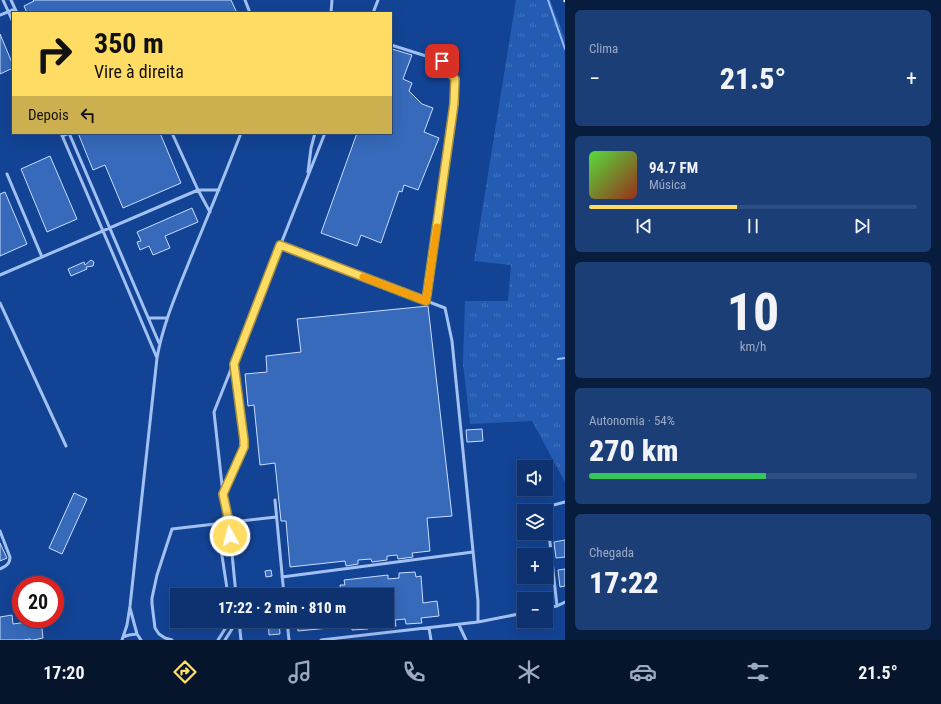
<!DOCTYPE html>
<html lang="pt">
<meta charset="utf-8">
<style>
body{margin:0;font-family:"Roboto Condensed",sans-serif;background:#1c3e77;color:#f1f3f6;height:100vh;display:flex;flex-direction:column;font-size:15px;white-space:nowrap}
*{box-sizing:border-box;margin:0}
p{font-size:13px;color:#9baac3}
.icon{flex:none;width:22px;height:22px;fill:none;stroke:currentColor;stroke-width:2;stroke-linecap:round;stroke-linejoin:round}
.map{position:relative;flex:1;overflow:hidden}
.details{display:flex;flex-direction:column;gap:10px;padding:10px;background:#081c3d;width:376px}
.details>*{flex:none}
.guide{position:absolute;left:12px;top:12px;width:380px;height:122px;border-radius:0px;box-shadow:0 4px 16px #0002,0 0 0 1px #2e4d82;background:#ffdc63;color:#111;overflow:hidden}
.fabs{position:absolute;left:517px;top:460px;display:grid;gap:8px}
.fabs a{display:grid;place-items:center;width:36px;height:36px;border-radius:0px;background:#0e326f;box-shadow:0 4px 16px #0002,0 0 0 1px #2e4d82;font-size:20px}
.speed{position:absolute;left:12px;top:576px;display:flex;gap:8px;font-size:20px;font-weight:700;text-align:center}
.speed>*{display:grid;place-content:center;width:52px;height:52px;border-radius:50%;background:#0e326f;box-shadow:0 4px 16px #0002,0 0 0 1px #2e4d82;line-height:1}
.speed .limit{border:6px solid #d22;background:#fff;color:#111}
.pin{position:absolute;display:grid;place-items:center;width:34px;height:34px;color:#fff;margin:-17px;border-radius:8px;box-shadow:0 2px 6px #0006}
.me{position:absolute;width:44px;margin:-22px;rotate:353deg;stroke-linejoin:round;filter:drop-shadow(0 0 3px #0008)}
.turn{display:flex;align-items:center;gap:14px;height:84px;padding:0 16px;font-size:18px}
.turn .icon{width:52px;height:52px;stroke-width:2.5}
.turn b{display:block;font-size:28px;line-height:34px}
.then{display:flex;align-items:center;height:38px;padding:0 16px;background:#0003;gap:8px;font-size:15px}
.big{font-size:30px;font-weight:800;line-height:1.1}
.details .card{flex:1;display:flex;flex-direction:column;justify-content:center;gap:6px;min-width:0;padding:0 14px;border-radius:6px;background:#1c3e77}
.details .dial{align-items:center;gap:0}
.dial b{font-size:52px;line-height:1}
.song{display:flex;align-items:center;gap:12px}
.cover{width:48px;height:48px;border-radius:6px;background:linear-gradient(135deg,hsl(110 70% 55%),hsl(10 70% 35%))}
.played{height:4px;border-radius:2px;background:linear-gradient(90deg,#ffdc63 45%,#2e4d82 45%)}
.keys{display:flex;justify-content:space-around;direction:ltr}
.heat{display:flex;justify-content:space-between;align-items:center;font-size:22px;direction:ltr}
.charge{height:6px;border-radius:3px;background:linear-gradient(90deg,#34c759 54%,#2e4d82 0)}
.trip{position:absolute;left:170px;top:588px;width:224px;height:40px;border-radius:0px;background:#0e326f;box-shadow:0 4px 16px #0002,0 0 0 1px #2e4d82;font-weight:800;line-height:40px;text-align:center}
.menu{display:flex;height:64px;justify-content:space-around;align-items:center;background:#06142c;color:#9baac3}
.menu .icon{width:28px;height:28px}
.menu .selected{color:#ffdc63}
.menu b{font-size:18px;color:#f1f3f6}
main{display:flex;flex:1;min-height:0}
.map>svg:first-child{display:block}
.grass{fill:url(#grass-tufts)}
.lines{fill:none;stroke-linecap:round;stroke-linejoin:round}
.stream{stroke:#94bbf5;stroke-width:2}
.building{fill:#376abb;stroke:#c9ddfd}
.service{stroke:#a2c1f2;stroke-width:3}
.rail{stroke:#fff;stroke-width:2;stroke-dasharray:7 3;stroke-linecap:butt}
.route-casing{stroke:#a68f40;stroke-width:10}
.route{stroke:#ffdc63;stroke-width:7}
.slow{stroke:#f59e0b;stroke-width:7}
</style>
<main>
<div class="map">
<svg width="565" height="640" viewBox="0 0 565 640">
<defs>
<pattern id="grass-tufts" width="24" height="20" patternUnits="userSpaceOnUse"><rect width="24" height="20" fill="#255cb3"/><path d="M3 7l-1-3M5 7V3M7 7l1-3M15 17l-1-3M17 17v-4M19 17l1-3" fill="none" stroke="#4674be"/></pattern>
</defs>
<rect width="100%" height="100%" fill="#134394"/>
<path class="grass" d="M516,0H550L565,38V482L532,421L470,424L463,364L465,301H508L511,265L474,261Z"/>
<g class="lines">
<path class="stream" d="M548,0L565,49
M558,359L565,358"/>
</g>
<path class="building" d="M33,0H231L237,13H27L24,6L34,1Z
M0,34L13,65V68L0,74Z
M392,49L412,55L403,79L412,83L409,91L422,104L433,108L424,132L439,138L418,190L404,185L402,192L399,191L381,243L361,235L357,246L321,233L357,133H391V52Z
M78,133H160L181,183L123,208L105,165L93,170Z
M50,156L77,219L47,232L21,169Z
M5,192L27,244L0,256V194Z
M192,208L198,222L165,236L170,248L153,255L149,246L140,250L137,242L141,241L137,232Z
M91,260L94,262L93,266L86,267L87,269L71,276L68,269L84,262L85,265Z
M428,306L452,516L427,518L430,551L412,553L413,557L398,559L397,555L387,556V560L372,562L371,559L358,560V564L346,566L345,561L290,567L286,521H281L275,463L260,465L254,405L248,406L245,374L267,372L266,356L301,352L297,319Z
M482,429L483,441L467,442L466,430Z
M74,493L87,499L62,554L49,548Z
M565,540V557L556,558L554,542Z
M0,543L7,558L0,561Z
M565,569V586L560,587L558,570Z
M271,570L272,576L266,577L265,571Z
M415,572L416,577L421,576L423,603L437,601L439,616L421,618L422,623L406,624L405,619L395,620L396,626L379,628V621H387V595H341L340,585H345L344,580L388,575V579L399,578V573Z
M318,588L319,595H301L300,590Z
M12,615L13,624L27,622V619H41L43,638L33,640H30V639L23,640H0V617Z
M268,621H279L280,634L269,635Z
M297,621H328L329,628L298,631Z
M344,621H367L368,629L352,630L351,626L345,627Z"/>
<g class="lines">
<path class="service" d="M3,0L13,22
M11,0L17,13
M245,0L250,13
M331,13L332,0
M373,13L378,0
M0,15L15,9
M391,45L442,61L455,79L454,104L426,301
M61,133L124,280L157,358
M172,133L198,190L210,212
M62,136L69,133L159,343
M308,172L311,148L315,133
M7,174L42,257
M280,245L445,308L452,341L478,601V622L321,640
M0,275L198,190H219
M0,303L66,446
M149,318H167
M224,493L244,447V440L234,365
M275,500L284,595
M217,523L228,595
M0,531L10,557C10,564 6,566 0,569
M282,577L473,552
M236,595L229,522L223,494L214,412L325,133
M557,606L546,507L565,502
M130,608L137,634L141,640
M546,608L557,606L565,602
M239,621L241,640
M287,621L289,640
M478,622L524,613
M459,625L466,640
M429,628L431,640
M123,637L129,635L137,634
M122,640L127,625L130,606L157,358C163,323 178,290 191,257C208,216 225,175 241,133
M172,640L165,638L159,634L155,628L152,604V598L157,575L172,529L276,517
M218,640L230,621
M225,640L232,629L235,621"/>
<path class="rail" d="M564,0L565,2"/>
</g>
<g class="lines">
<g class="route-casing">
<path id="route" d="M230,536L229,522L223,494L244,447V440L234,364L280,245L426,301L454,104L455,79L442,61"/>
</g>
<use href="#route" class="route"/>
<path class="slow" d="M363,277L426,301L437,227"/>
</g>
</svg>
<div class="fabs">
<a><svg class="icon" aria-label="sound" viewBox="0 0 24 24"><path d="M4 9h4l5-4v14l-5-4H4zM17 9q2 3 0 6"/></svg></a>
<a><svg class="icon" aria-label="layers" viewBox="0 0 24 24"><path d="M12 4l9 5-9 5-9-5zM3 14l9 5 9-5"/></svg></a>
<a>+</a>
<a>−</a>
</div>
<div class="speed"><div class="limit">20</div></div>
<div class="pin" style="left:442px;top:61px;background:#d93025"><svg class="icon" aria-label="arrive" viewBox="0 0 24 24"><path d="M6 21V4h12l-3 4 3 4H6"/></svg></div>
<svg class="me" style="left:230px;top:536px" viewBox="-20 -20 40 40"><circle r="17" fill="#ffdc63" stroke="#fff" stroke-width="3"/><path d="M0-11L8 9 0 5-8 9z" fill="#fff"/></svg>
<div class="trip">17:22 · 2 min · 810 m</div>
<div class="guide">
<div class="turn"><svg class="icon" aria-label="right" viewBox="0 0 24 24"><path d="M7 20v-9h11M14 6l5 5-5 5"/></svg><div><b>350 m</b>Vire à direita</div></div>
<div class="then">Depois<svg class="icon" aria-label="left" viewBox="0 0 24 24"><path d="M17 20v-9H6M10 6l-5 5 5 5"/></svg></div>
</div>
</div>
<section class="details">
<div class="card"><p>Clima</p>
<div class="heat"><a>−</a><b class="big">21.5°</b><a>+</a></div>
</div>
<div class="card">
<div class="song"><i class="cover"></i><div><b>94.7 FM</b><p>Música</p></div></div>
<div class="played"></div>
<div class="keys"><svg class="icon" aria-label="previous" viewBox="0 0 24 24"><path d="M18 5L8 12l10 7zM5 5v14"/></svg><svg class="icon" aria-label="pause" viewBox="0 0 24 24"><path d="M8 5v14M16 5v14"/></svg><svg class="icon" aria-label="next" viewBox="0 0 24 24"><path d="M6 5l10 7-10 7zM19 5v14"/></svg></div>
</div>
<div class="card dial"><b>10</b><p>km/h</p></div>
<div class="card"><p>Autonomia · 54%</p><b class="big">270 km</b><div class="charge"></div></div>
<div class="card"><p>Chegada</p><b class="big">17:22</b></div>
</section>
</main>
<nav class="menu">
<b>17:20</b>
<svg class="icon selected" aria-label="directions" viewBox="0 0 24 24"><path d="M12 3l9 9-9 9-9-9zM9 14v-3h6M13 9l2 2-2 2"/></svg>
<svg class="icon" aria-label="music" viewBox="0 0 24 24"><path d="M9 18V5l10-2v13"/><circle cx="6" cy="18" r="3"/><circle cx="16" cy="16" r="3"/></svg>
<svg class="icon" aria-label="phone" viewBox="0 0 24 24"><path d="M5 4h4l2 5-3 2q2 4 5 5l2-3 5 2v4C11 20 4 13 5 4z"/></svg>
<svg class="icon" aria-label="climate" viewBox="0 0 24 24"><path d="M12 3v18M4 7l16 10M4 17L20 7"/></svg>
<svg class="icon" aria-label="car" viewBox="0 0 24 24"><path d="M5 17H2v-5l4-1 3-4h7l3 4 3 1v5h-3M9 17h6M6 11h13"/><circle cx="7" cy="17" r="2"/><circle cx="17" cy="17" r="2"/></svg>
<svg class="icon" aria-label="filters" viewBox="0 0 24 24"><path d="M4 7h16M4 17h16"/><circle cx="9" cy="7" r="2"/><circle cx="15" cy="17" r="2"/></svg>
<b>21.5°</b>
</nav>
